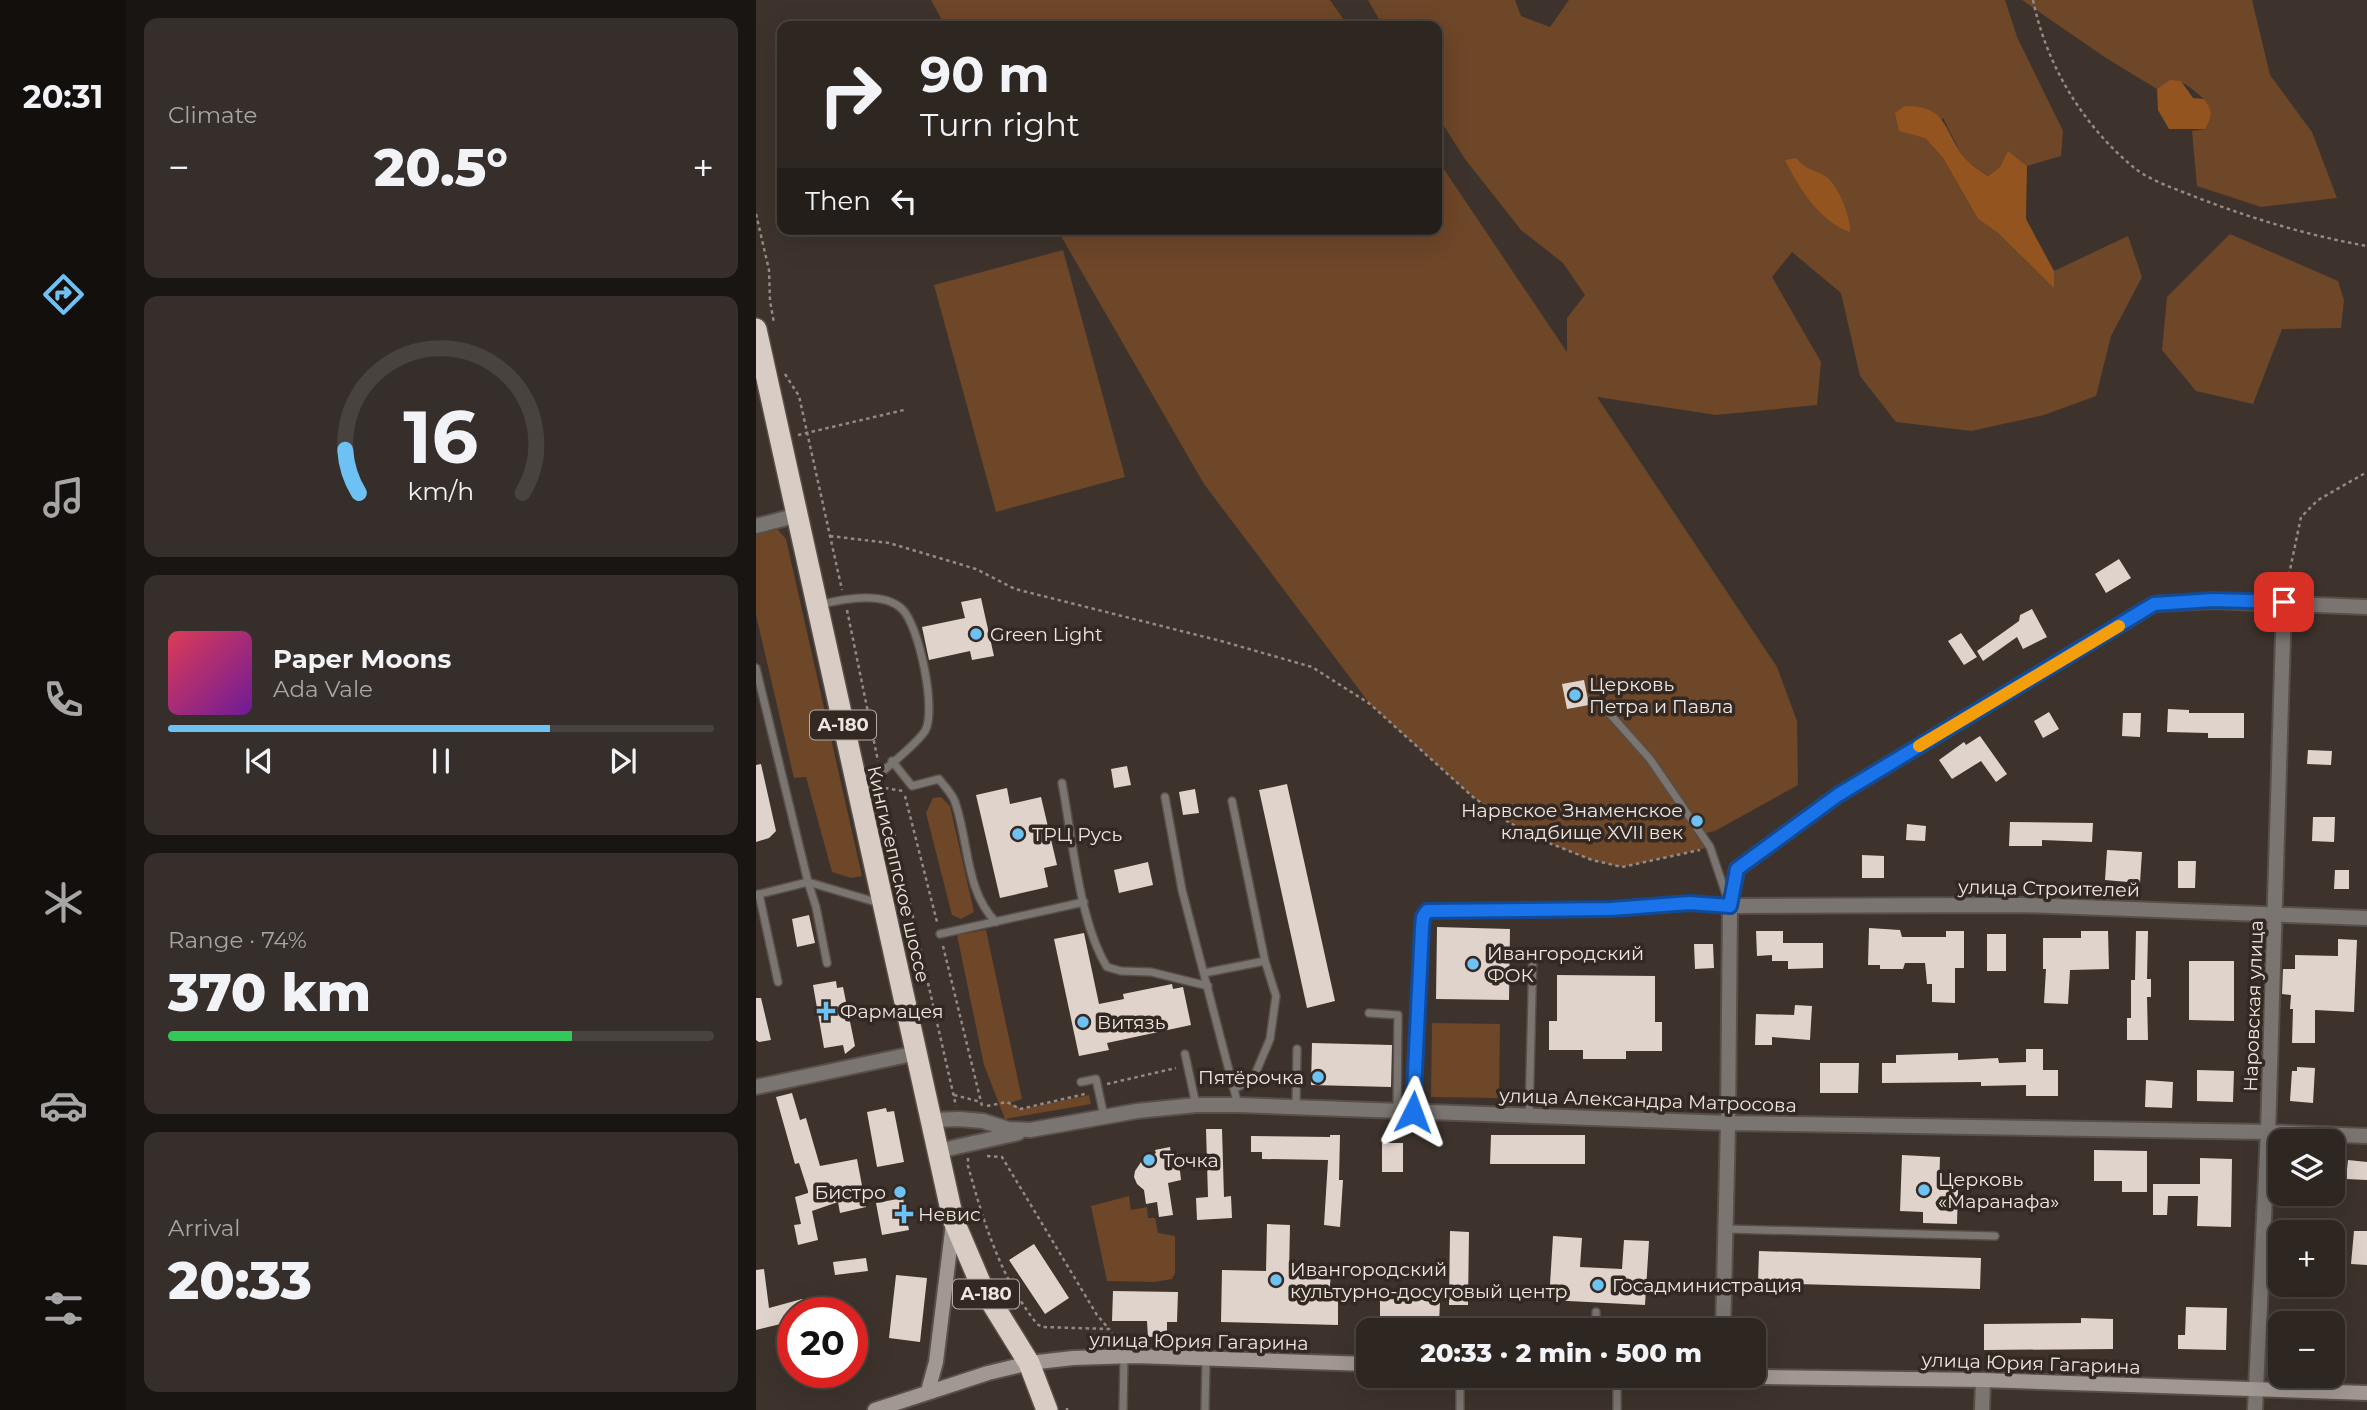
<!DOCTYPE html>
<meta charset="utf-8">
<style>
body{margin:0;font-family:Montserrat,sans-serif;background:#362e2a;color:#f1f3f6;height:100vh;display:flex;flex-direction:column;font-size:26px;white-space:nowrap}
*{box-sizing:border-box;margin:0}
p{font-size:23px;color:#a7a5a5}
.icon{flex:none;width:38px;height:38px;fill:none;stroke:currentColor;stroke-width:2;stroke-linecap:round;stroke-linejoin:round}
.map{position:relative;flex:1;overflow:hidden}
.side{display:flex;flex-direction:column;gap:18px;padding:18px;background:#191512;width:630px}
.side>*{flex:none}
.banner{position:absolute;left:21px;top:21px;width:665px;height:214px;border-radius:14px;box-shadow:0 7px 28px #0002,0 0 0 2px #49433f;background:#2e2621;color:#f1f3f6;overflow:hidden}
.tools{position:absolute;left:1512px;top:1129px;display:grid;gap:14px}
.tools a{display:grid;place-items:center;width:77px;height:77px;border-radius:14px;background:#2e2621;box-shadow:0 7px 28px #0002,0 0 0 2px #49433f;font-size:35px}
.speed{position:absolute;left:21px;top:1297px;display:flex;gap:14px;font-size:35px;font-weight:700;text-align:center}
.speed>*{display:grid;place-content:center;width:91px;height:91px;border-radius:50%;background:#2e2621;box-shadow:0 7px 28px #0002,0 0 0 2px #49433f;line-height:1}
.speed .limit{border:10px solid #d22;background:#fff;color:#111}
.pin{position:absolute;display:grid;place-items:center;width:60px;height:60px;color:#fff;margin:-30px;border-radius:14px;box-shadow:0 4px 10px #0006}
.me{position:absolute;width:77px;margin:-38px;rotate:3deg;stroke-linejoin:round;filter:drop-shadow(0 0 5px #0008)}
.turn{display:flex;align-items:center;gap:24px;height:147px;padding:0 28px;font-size:32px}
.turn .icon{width:91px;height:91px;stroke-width:2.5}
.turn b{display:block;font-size:49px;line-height:60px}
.then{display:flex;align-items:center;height:66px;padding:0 28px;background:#0003;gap:14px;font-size:26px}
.big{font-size:52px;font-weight:800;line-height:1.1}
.side .card{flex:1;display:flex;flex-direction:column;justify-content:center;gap:10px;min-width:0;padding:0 24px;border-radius:14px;background:#362e2a}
.side .dial{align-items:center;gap:0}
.dial svg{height:182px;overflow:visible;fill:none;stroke:#49433f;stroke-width:7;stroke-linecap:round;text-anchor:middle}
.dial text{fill:#f1f3f6;stroke:none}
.song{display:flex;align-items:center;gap:21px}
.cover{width:84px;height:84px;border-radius:10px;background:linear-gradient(135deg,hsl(350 70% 55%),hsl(280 70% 35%))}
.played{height:7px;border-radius:4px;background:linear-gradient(90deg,#6ec2f3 70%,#49433f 70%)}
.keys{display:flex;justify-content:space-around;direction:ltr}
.heat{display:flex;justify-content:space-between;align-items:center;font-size:38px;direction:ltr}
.charge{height:10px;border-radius:5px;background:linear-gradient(90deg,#34c759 74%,#49433f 0)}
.trip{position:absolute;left:600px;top:1318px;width:410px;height:70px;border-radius:14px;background:#2e2621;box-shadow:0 7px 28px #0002,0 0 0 2px #49433f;font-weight:800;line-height:70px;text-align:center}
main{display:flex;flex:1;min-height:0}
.tabs{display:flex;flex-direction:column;width:126px;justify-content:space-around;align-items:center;background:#120f0d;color:#a7a5a5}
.tabs .icon{width:49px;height:49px}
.tabs .selected{color:#6ec2f3}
.tabs b{font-size:32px;color:#f1f3f6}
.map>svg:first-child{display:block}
.green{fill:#6e4628}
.water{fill:#935420}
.building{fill:#e0d3cb}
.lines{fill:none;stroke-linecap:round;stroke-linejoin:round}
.lane-casing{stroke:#594f49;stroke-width:10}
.street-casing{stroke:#594f49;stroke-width:18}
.secondary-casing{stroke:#594f49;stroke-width:18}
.highway-casing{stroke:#594f49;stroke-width:24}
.path{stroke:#938a85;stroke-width:2.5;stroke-dasharray:3.5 3.5;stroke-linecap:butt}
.lane{stroke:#7a7571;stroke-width:7}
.street{stroke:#7a7571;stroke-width:14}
.secondary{stroke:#a19893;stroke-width:14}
.highway{stroke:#d9ccc4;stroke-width:21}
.route-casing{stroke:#114b97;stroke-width:18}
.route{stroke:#1a73e8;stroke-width:12}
.slow{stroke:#f59e0b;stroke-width:12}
.poi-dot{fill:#6ec2f3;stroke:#332922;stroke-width:2.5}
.labels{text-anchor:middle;stroke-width:7;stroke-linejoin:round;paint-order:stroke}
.shield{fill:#332922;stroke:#b4ada8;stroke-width:2}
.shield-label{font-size:18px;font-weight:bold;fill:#ece5e1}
.poi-label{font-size:19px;fill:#ece5e1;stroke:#332922;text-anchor:start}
.street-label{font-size:19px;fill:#ece5e1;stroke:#332922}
</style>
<main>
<nav class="tabs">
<b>20:31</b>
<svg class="icon selected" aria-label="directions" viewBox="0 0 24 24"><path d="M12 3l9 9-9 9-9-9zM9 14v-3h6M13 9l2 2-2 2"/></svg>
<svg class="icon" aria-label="music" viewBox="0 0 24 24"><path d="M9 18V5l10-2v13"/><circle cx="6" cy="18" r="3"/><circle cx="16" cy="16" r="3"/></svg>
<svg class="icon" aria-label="phone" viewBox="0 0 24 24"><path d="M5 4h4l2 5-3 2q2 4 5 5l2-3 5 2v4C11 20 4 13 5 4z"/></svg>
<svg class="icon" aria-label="climate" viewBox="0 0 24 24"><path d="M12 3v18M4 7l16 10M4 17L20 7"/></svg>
<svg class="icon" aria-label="car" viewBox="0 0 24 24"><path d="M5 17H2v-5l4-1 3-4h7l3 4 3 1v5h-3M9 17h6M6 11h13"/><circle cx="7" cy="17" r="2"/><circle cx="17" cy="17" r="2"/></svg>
<svg class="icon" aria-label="filters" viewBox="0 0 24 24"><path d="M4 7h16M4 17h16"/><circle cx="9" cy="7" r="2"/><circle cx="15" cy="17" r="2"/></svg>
</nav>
<section class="side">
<div class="card"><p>Climate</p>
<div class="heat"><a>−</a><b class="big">20.5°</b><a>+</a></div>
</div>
<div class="card dial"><svg viewBox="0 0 100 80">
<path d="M14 69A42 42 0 1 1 86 69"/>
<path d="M14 69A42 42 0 0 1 8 50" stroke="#6ec2f3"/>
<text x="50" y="56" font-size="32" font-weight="700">16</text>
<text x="50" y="72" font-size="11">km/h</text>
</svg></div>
<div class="card">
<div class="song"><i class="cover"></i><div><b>Paper Moons</b><p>Ada Vale</p></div></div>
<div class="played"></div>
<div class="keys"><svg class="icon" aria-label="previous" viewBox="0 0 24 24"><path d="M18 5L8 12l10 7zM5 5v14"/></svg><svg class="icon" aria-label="pause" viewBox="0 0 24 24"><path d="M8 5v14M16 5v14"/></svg><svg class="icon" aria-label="next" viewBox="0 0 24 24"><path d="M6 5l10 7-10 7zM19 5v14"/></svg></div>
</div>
<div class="card"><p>Range · 74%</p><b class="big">370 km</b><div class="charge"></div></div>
<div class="card"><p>Arrival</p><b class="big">20:33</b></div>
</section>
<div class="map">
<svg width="1611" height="1410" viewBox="0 0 1611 1410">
<rect width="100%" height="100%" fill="#3d332c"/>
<path class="green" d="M175,0H574L592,26H189Z
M612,0H759L765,16L794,27L813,0H1249L1261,37L1307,131L1305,156L1271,166L1252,152L1244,167L1232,176L1207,158L1187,118L1169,138L1187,158L1222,219L1242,233L1298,287V271L1372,236L1386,277L1355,336L1340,396L1288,415L1215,431L1140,422L1104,376L1085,293L1036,252L1016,277L1065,362L1061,405L960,415L841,397L1021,667L1041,721L1042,785L959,831L946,834L954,847L866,867L836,860L788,841L754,823L717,797L614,704L448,484L301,229H681V159L811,352V318L829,295L807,263L765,230L709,159L681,115V26H627Z
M1266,0H1496L1514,75L1556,132L1581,198L1505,207L1441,186L1436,131L1449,129L1448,99C1429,84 1424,74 1401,89L1350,58Z
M1474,234L1582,281L1588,300L1585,328L1526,329L1497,404L1440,391L1406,350L1411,297Z
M307,250L369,477L240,512L178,285Z
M11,527L22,530L30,539L106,876L95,878L76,872L50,777L38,778L0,615V530Z
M185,797L194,806L218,912L205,919L196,915L170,813L177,798Z
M230,930L266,1099L254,1103L266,1109L333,1095L335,1104L249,1119L228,1065L201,935Z
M676,1023L744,1024L743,1098L675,1097Z
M373,1196L375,1210L391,1207L392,1218H399L402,1233L419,1236V1273L416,1279L398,1282L351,1281L335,1206Z"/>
<path class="water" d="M1414,80L1425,81L1437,98L1448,99C1457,111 1456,116 1449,129H1413L1402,110L1401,89Z
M1149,106C1190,106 1187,127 1206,155C1212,163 1223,170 1232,176L1244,167L1252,151L1271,166L1270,219L1298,271V288L1242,233L1222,219L1187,158L1169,138L1143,131L1139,113Z
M1040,158C1051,171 1056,168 1069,176C1082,184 1095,217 1094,232C1063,221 1043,188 1029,160Z"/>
<path class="building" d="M1363,559L1375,578L1350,593L1339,574Z
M225,598L238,656L216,660L214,651L173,660L166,627L209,618L205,602Z
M1276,609L1291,637L1267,649L1261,637L1227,661L1221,651L1263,621L1264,615Z
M1205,633L1221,657L1208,665L1192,641Z
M828,680L833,705L811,709L806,684Z
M1412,709L1433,710V713H1488V738H1452V733L1411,732Z
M1293,712L1303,729L1287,738L1278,721Z
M1367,713H1385L1384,737L1366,736Z
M1224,736L1251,774L1240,782L1225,761L1196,779L1183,760L1208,742L1210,745Z
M1552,750L1576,751L1575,765L1551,764Z
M5,764L20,831L13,838L0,842V765Z
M371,766L375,785L358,788L355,769Z
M531,784L579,1001L551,1008L503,790Z
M251,788L254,804L285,797L301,865L288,868L292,887L244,898L220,795Z
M439,789L443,813L427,815L423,792Z
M1557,817H1579L1578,842L1556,841Z
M1254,822L1337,823L1336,842L1286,840V846H1253Z
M1151,824L1170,826L1169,841L1150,840Z
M1351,850L1386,852L1384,883L1349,880Z
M1106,855L1128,856V878H1106Z
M1422,861H1440L1439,888H1422Z
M392,862L397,885L363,893L358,870Z
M1579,870H1593V889H1578Z
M53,915L59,943L41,947L36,919Z
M681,927L754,929L753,1000L680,999Z
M1113,928L1144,930L1146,937H1190V931H1208V968H1199V1003L1176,1002V984H1171L1169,963H1149L1147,969H1124V965H1112Z
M1000,931H1027V943H1067V968L1032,969V961H1016V955L1001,956Z
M1325,931H1352L1353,969L1314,970L1312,1004L1288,1003L1290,969H1287V938H1325Z
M1380,931H1392L1391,979H1395V997H1391L1392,1040H1371V1018H1375V980H1379Z
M328,933L343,1004L368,999L367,994L416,984L417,989L427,987L435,1025L351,1043L353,1050L323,1056L298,939Z
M1231,934H1250V971H1231Z
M1582,939L1601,940L1598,1012L1559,1010V1043H1536L1537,1009H1534L1535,995L1526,994L1527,969H1539V955L1582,956Z
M938,944H957L958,968L939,969Z
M1433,961H1478V1021L1433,1020Z
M801,975L899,976V1022H906V1051H870V1059H827V1050H793V1021H801Z
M80,981L81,988L87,987L99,1046L89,1054L87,1045L68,1048L57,985Z
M0,998H5L15,1040L3,1042L0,1040Z
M1039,1005L1056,1006L1054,1040L1016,1037V1045H999L1000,1014L1038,1015Z
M556,1043L636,1045L635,1087L555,1085Z
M1270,1049H1287V1070H1302V1096H1270V1085L1225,1086V1082L1126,1083V1063H1140V1055L1202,1053V1060L1242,1058L1243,1063L1270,1062Z
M1064,1063H1103L1102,1093H1064Z
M1541,1067L1559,1068L1557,1103L1534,1101L1536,1071H1541Z
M1441,1070L1478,1071L1477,1102L1441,1101Z
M1390,1080L1417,1082L1416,1108L1389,1107Z
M36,1093L44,1120L50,1118L64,1166L101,1159L110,1207L84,1213L82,1202L56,1211L62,1240L42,1245L38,1225L45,1224L39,1197L52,1193V1191L43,1163L39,1164L20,1097Z
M130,1108L131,1112L138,1111L148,1162L121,1167L111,1112Z
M450,1129H466L468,1197L475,1196L476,1218L441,1220L440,1198L452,1197Z
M574,1135H584L583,1180H587L584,1227L568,1225L572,1160L506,1159V1152H495V1136L574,1137Z
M735,1135H829V1164H734Z
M626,1143H647V1172H626Z
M414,1147L415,1154L422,1153L425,1180L412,1183L417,1215L403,1217L401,1202L390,1204L388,1190L381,1184L378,1177L379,1171L385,1162L400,1153L399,1150Z
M1338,1150L1391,1151V1192H1366V1181H1338Z
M1146,1155L1184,1157L1183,1190H1202L1201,1224L1167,1223V1212L1144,1211Z
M1444,1158L1476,1159L1475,1227L1441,1226L1442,1196H1412L1411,1215H1397V1184H1444Z
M1592,1160L1611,1162V1180L1590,1179Z
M147,1198L153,1230L126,1235L120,1203Z
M511,1224L534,1225L533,1273L575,1274L574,1285H582V1325L465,1322L466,1270L510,1271Z
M694,1231L713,1232L712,1305H693Z
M1598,1231H1611V1265L1595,1264Z
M797,1236L826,1238L824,1267L866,1269L868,1240L893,1241L889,1305L793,1300Z
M278,1244L313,1298L289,1314L253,1260Z
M1003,1251L1225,1258L1224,1289L1002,1283Z
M110,1258L112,1271L79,1275L77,1262Z
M8,1269L13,1308L46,1299L49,1312H37V1321L0,1330V1270Z
M140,1275L171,1278L164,1342L133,1338Z
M357,1291L422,1292L421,1322H411V1336L392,1337L391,1321H356Z
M624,1299L684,1300L683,1325L624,1323Z
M1430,1307L1471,1308L1470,1350L1422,1349V1335H1429Z
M1325,1318L1357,1319V1349L1228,1350V1324L1325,1323Z"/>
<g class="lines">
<g class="lane-casing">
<path id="lane" d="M63,605C86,599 127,591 146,609C163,625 181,711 169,731C156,750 125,770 107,790
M0,668L52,882L123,903
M136,761L156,786L183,779C188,786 196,793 199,802C213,841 209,891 240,922
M306,783C316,835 323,922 351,967L365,971L395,972L452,986
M409,797L426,890L482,1105
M476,801L509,961L520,996L514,1039L497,1079L480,1088
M3,894L22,982
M0,895L52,882L60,907L71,963
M184,934L328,902
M448,973L509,961
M613,1013L642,1015L641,1111
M429,1054L440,1105
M325,1082L340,1079L348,1116
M540,1106L541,1049
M657,1112L666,928L667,917L671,911L682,909C739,910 797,911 855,909C895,907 934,903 974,906L954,847L894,759L845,704
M773,1116L777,953
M970,1229L1239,1236
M840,1312V1330
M704,1376V1410
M367,1410L368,1357
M449,1410L450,1359
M861,1410V1376"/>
</g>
<g class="street-casing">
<path id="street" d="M0,526L42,515
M974,906L1267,905L1611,918
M0,1087L161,1053
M176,1120L203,1119L227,1121L252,1129L274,1130L381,1111L440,1105H482L972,1123L1512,1132L1611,1136
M182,1151L262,1133
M967,1330L972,1123L974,906L981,869L1082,795L1398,604L1457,601L1611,607
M1226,1410L1227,1380
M1499,1410L1512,1132L1528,602"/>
</g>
<g class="secondary-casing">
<path id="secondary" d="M937,1376L1227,1380L1611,1393
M172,1391L180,1362L197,1223
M119,1410L232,1373L273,1363L317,1358L379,1356L612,1364"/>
</g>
<g class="highway-casing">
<path id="highway" d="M0,329L197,1219L226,1287L273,1363L291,1410"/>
</g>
<path class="path" d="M1277,0C1290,64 1326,124 1376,166C1391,179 1414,187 1432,194C1490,217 1550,235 1611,246
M0,214L13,270L14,301L18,323
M29,374L43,396L86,590
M42,435L148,410
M74,536L133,543L220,569L259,589L465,641L556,667L614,704L717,797L754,823L788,841L836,860L866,867L944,850
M1530,589L1545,517L1562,500L1611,472
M91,610L122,761
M127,785L200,1106
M129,788L147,791
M149,796L181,922
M187,946L226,1106
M351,1084L420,1068
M198,1095L225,1102
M231,1106L251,1102L264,1109L329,1094
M231,1156L246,1157L341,1315L353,1329
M212,1158V1166C228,1223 244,1277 281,1324L286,1327L353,1329L360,1341
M311,1410V1408"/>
<use href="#lane" class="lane"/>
<use href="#street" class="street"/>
<use href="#secondary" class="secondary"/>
<use href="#highway" class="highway"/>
</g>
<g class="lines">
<g class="route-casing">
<path id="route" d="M657,1112L666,928L667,917L671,911L855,909L934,903L974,906L981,869L1082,795L1398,604L1457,600L1528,602"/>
</g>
<use href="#route" class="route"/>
<path class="slow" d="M1163,746L1363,626"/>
</g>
<g class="poi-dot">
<circle cx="220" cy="634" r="7"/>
<circle cx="819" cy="695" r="7"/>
<circle cx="941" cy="821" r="7"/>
<circle cx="262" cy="834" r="7"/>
<circle cx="717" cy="964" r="7"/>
<path d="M66.5 1000.5h7v7h7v7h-7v7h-7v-7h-7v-7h7z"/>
<circle cx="327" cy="1022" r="7"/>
<circle cx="562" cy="1077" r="7"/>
<circle cx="393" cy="1160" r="7"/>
<circle cx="1168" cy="1190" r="7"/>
<circle cx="144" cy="1192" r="7"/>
<path d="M144.5 1203.5h7v7h7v7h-7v7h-7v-7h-7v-7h7z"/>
<circle cx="520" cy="1280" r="7"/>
<circle cx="842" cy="1285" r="7"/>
</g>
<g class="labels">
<g class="shield">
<rect x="54" y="710.5" width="66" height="29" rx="5"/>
<rect x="197" y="1279.5" width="66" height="29" rx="5"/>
</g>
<g class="shield-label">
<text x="87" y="731">А-180</text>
<text x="230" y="1300">А-180</text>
</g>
<g class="poi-label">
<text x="234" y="641">Green Light</text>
<text x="833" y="691">Церковь<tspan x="833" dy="22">Петра и Павла</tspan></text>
<text x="927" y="817" text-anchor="end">Нарвское Знаменское<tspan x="927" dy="22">кладбище XVII век</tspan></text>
<text x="276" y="841">ТРЦ Русь</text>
<text x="731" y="960">Ивангородский<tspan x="731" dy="22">ФОК</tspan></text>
<text x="84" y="1018">Фармацея</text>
<text x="341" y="1029">Витязь</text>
<text x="548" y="1084" text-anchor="end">Пятёрочка</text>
<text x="407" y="1167">Точка</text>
<text x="1182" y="1186">Церковь<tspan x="1182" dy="22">«Маранафа»</tspan></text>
<text x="130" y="1199" text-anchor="end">Бистро</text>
<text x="162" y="1221">Невис</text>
<text x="534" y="1276">Ивангородский<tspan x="534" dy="22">культурно-досуговый центр</tspan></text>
<text x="856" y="1292">Госадминистрация</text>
</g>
<g class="street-label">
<text transform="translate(143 874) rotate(77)" y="7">Кингисеппское шоссе</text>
<text transform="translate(1293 888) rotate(1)" y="7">улица Строителей</text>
<text transform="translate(1497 1006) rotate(-88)" y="7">Наровская улица</text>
<text transform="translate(892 1100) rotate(2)" y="7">улица Александра Матросова</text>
<text transform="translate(443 1341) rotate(1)" y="7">улица Юрия Гагарина</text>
<text transform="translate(1275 1363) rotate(2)" y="7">улица Юрия Гагарина</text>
</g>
</g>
</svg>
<div class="tools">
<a><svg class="icon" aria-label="layers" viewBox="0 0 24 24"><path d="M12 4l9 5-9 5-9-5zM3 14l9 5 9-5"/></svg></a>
<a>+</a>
<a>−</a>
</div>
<div class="speed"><div class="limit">20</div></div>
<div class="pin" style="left:1528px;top:602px;background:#d93025"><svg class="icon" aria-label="arrive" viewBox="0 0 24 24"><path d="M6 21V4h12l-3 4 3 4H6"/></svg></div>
<svg class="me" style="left:657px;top:1112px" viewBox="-20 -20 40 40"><path d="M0-17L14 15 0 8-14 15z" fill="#1a73e8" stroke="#fff" stroke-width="4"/></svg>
<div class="trip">20:33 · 2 min · 500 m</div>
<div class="banner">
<div class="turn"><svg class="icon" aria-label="right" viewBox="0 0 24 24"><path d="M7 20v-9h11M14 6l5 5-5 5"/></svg><div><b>90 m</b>Turn right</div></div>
<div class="then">Then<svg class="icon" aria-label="left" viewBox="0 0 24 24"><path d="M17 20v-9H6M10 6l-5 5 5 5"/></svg></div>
</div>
</div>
</main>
